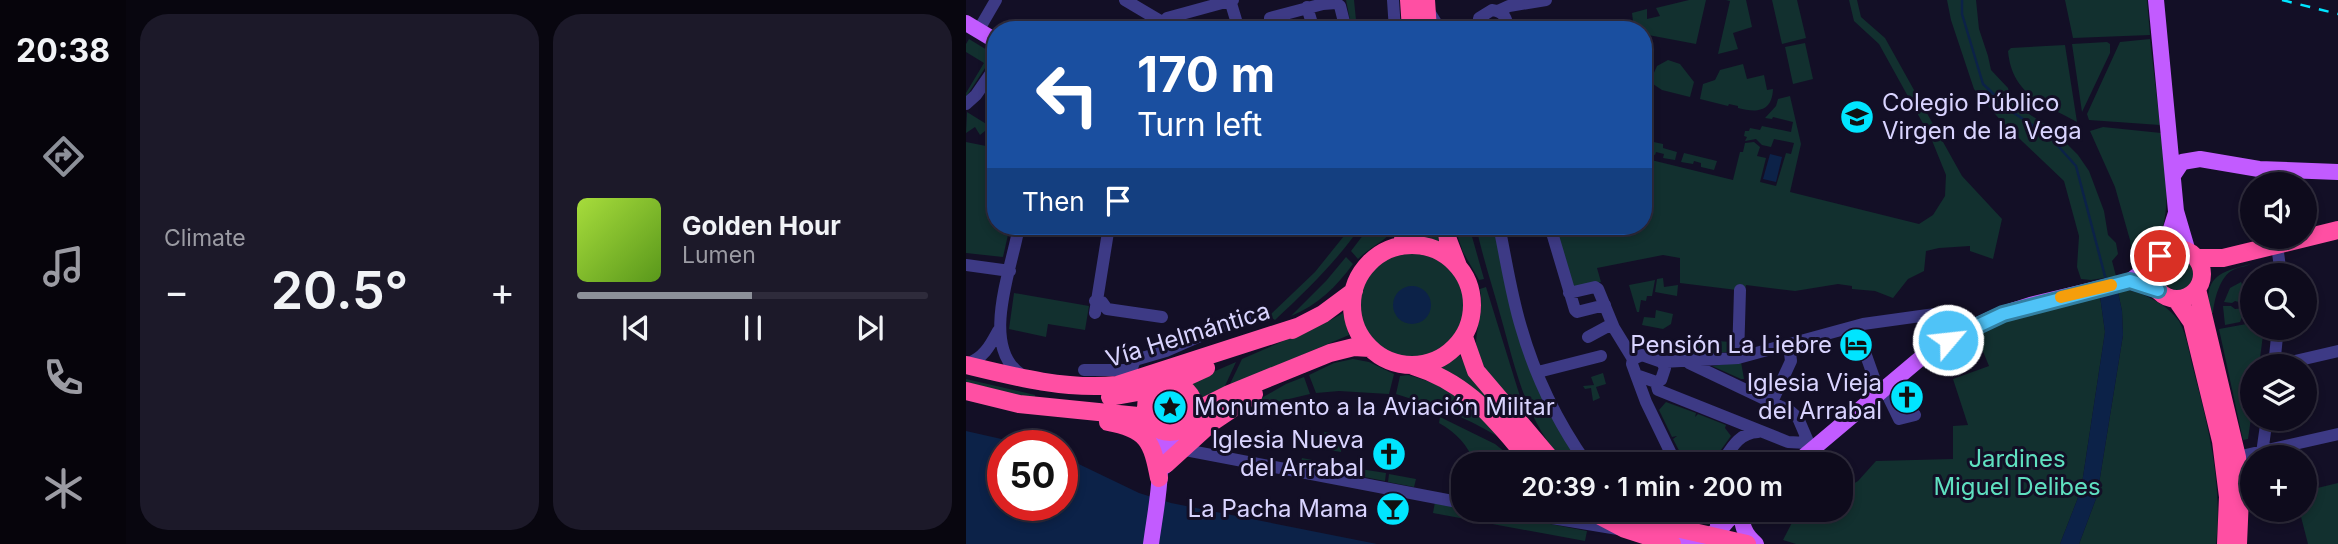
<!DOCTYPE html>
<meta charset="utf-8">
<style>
body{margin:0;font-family:Inter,sans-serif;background:#1c1929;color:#f1f3f6;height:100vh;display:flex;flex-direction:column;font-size:26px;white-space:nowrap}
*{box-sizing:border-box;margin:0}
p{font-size:23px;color:#9b9ba3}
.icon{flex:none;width:38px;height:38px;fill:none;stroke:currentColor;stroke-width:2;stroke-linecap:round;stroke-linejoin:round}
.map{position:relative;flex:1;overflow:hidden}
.side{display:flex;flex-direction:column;gap:14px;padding:14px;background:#08060f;width:840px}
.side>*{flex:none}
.banner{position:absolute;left:21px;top:21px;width:665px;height:214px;border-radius:28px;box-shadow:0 4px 10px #0003,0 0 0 2px #2e2b3b;background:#1a4fa0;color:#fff;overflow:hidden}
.controls{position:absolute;left:1274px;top:172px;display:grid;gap:14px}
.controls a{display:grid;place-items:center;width:77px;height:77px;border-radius:50%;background:#0e0b1c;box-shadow:0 4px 10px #0003,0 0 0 2px #2e2b3b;font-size:35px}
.speed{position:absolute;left:21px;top:430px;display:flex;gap:14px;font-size:35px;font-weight:700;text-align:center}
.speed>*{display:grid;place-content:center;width:91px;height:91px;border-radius:50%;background:#0e0b1c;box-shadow:0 4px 10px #0003,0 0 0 2px #2e2b3b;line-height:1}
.speed .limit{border:10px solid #d22;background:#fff;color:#111}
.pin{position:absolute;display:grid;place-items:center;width:60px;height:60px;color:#fff;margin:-30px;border:4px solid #fff;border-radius:50%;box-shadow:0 2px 7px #0007}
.me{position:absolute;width:77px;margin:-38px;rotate:62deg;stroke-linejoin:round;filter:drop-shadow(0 0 5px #0008)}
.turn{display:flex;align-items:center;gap:24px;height:147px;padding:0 35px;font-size:32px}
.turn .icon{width:91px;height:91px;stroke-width:2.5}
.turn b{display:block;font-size:49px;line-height:60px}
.then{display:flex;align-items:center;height:66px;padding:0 35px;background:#0003;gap:14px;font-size:26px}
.big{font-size:52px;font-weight:600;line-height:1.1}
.side .card{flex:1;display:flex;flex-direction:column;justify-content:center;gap:10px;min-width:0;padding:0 24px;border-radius:28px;background:#1c1929}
.song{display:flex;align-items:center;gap:21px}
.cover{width:84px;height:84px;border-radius:10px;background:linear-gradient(135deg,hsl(80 70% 55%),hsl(90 70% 35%))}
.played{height:7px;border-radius:4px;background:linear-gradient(90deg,#8c9099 50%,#2e2b3b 50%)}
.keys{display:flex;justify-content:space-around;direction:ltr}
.heat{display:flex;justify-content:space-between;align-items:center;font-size:38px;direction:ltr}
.side .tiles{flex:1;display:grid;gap:14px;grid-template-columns:repeat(2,1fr)}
.trip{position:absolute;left:485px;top:452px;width:402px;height:70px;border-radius:28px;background:#0e0b1c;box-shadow:0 4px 10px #0003,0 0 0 2px #2e2b3b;font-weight:600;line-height:70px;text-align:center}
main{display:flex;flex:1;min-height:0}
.menu{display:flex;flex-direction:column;width:126px;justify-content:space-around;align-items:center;background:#06040b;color:#9b9ba3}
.menu .icon{width:49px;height:49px}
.menu .current{color:#8c9099}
.menu b{font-size:32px;color:#f1f3f6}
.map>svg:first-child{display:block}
.green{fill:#12302f}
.water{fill:#0c2248}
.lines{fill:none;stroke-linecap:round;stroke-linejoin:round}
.stream{stroke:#0c2248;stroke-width:2.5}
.minor{stroke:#3d3a85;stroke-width:12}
.major{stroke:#c25bff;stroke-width:16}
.highway{stroke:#ff4fa3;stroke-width:18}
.rail{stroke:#00e5ff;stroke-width:2.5;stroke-dasharray:10 9;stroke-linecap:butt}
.route-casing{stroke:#337fa1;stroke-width:18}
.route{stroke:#4fc3f7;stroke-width:12}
.slow{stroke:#f59e0b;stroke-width:12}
.labels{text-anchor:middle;stroke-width:6;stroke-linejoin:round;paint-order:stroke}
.poi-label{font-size:24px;fill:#d9d4ff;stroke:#130f26;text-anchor:end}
.street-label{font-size:24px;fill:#d9d4ff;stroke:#130f26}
.park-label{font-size:24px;fill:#5fe0c0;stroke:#130f26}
</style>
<main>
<nav class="menu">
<b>20:38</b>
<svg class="icon current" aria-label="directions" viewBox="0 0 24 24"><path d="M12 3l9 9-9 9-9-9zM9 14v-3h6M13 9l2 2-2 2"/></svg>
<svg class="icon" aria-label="music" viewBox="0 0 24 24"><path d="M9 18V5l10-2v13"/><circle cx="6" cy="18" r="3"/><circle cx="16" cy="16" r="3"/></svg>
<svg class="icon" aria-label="phone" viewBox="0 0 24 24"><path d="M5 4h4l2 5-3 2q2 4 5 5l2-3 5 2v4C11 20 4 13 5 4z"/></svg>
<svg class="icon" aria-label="climate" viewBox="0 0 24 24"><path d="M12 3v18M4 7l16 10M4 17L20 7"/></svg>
</nav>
<section class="side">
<div class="tiles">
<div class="card"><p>Climate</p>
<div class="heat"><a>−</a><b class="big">20.5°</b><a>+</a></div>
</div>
<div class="card">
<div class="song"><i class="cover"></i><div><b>Golden Hour</b><p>Lumen</p></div></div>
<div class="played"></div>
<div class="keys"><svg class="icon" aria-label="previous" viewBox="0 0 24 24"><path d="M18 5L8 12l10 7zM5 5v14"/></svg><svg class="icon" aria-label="pause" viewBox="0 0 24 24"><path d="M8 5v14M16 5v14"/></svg><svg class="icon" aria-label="next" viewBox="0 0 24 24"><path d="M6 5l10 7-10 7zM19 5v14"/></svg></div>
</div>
</div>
</section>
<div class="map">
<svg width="1372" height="544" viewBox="0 0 1372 544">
<rect width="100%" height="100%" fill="#130f26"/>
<path class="green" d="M380,0H388L391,30H386Z
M723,0H740L730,44L677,34V30H665L663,23L667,21L666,13L681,9V19L694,16L690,8Z
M760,0H780L786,27L767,33L772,49L752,54L764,1Z
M806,0H831L840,38L816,44Z
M883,0H891L895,17L919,38L996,176L1036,219L1027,259L1004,251V246L973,248L960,251L958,271L942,279L927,298L909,291L886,289V286L872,284L829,291L780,285L779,291L714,283V258L697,255L631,268L635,282L607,287L589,226H677V158L767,180L774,152H777L779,143L788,142L794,147L791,156L800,158L794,182L810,186L820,153L825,154L828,143L808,139L805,147L796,145L790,139L779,141L781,137L778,136L779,131H783L784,128L794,130L796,126L825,132L827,122L807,117L806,119L799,118L810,106L812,99L824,96L835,144L824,192L953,224L967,215L979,196L980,175L965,138L913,44L888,21Z
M981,0H1010L1013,29L1022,56L1025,70L1042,88L1045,100L1058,111L1084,127L1112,155L1123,171L1138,211L1142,235L1150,243L1152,254L1146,261L1150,276L1125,280L1115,279L1111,267L1113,236L1098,181L1035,121L1008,89L985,20Z
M1099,0H1181L1184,35L1107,38Z
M3,39L21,50L25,59L0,97V93L18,63L0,52V44Z
M1184,39L1194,125L1123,120L1121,114L1154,42Z
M1141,42L1144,44V53L1116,112L1106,44Z
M839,43L847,79L827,84L819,47Z
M1099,45L1111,122C1078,104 1046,95 1042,51L1045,48Z
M702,60L714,64L728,82L724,97L696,90L687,84L686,87L682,86L691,66Z
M777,64L781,79L798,75L801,90L807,89C806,112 791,113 772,108V106L763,104L762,106L734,99L737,84L749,80L754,70Z
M1,112L30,130V140L25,139L19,131L14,135L9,127L0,133Z
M1137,127L1195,133C1199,179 1214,237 1167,267L1164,240L1149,187L1124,131Z
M678,140L697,144V148L711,152L709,160L697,158L698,154L690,152L689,155L677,152Z
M0,142L30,148V226H44L37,257L0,253Z
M718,153L751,161L748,170L735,167V163L728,161L727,164L715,162Z
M386,226H395C371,261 340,291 309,320L303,316L349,272Z
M404,226H430C422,240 404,247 392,259L385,251Z
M453,226H472L476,243L452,236Z
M488,226H503L518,279L513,280L497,252Z
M510,226H529C550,301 568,401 615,464H601C560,425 549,366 534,314C526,285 516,255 510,226Z
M394 305a52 52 0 1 1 104 0a52 52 0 1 1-104 0Z
M380,257L387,264C370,287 352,305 325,316L360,281Z
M1196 274a16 16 0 1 1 32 0a16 16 0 1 1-32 0Z
M1285,264C1279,267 1272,267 1267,270C1254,276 1248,300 1247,313H1244C1237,277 1253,272 1285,264Z
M697,278L698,287L712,285L711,296L689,292L691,279Z
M689,280L686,296H681L680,301L675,300L673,312H671L663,285Z
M1275,282L1282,297L1281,304L1269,301L1266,303L1258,302L1264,288Z
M520,287L561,419C546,400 510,367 510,343C511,324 518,309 514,289Z
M1158,290C1176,291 1203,306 1213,321C1221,335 1223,353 1227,368C1242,425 1257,484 1250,544H1113L1131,496L1157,335L1156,311L1152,292Z
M48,293L123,306L119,330L82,324L80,337L43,329Z
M1134,296L1139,332L1115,490L1094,544H830L817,540L833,509H875V491L892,481L910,461L987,459V426L1002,425L987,379L1023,366L1009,332L1053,316Z
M1257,306H1265L1269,309L1281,308L1280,315L1276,317L1274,322L1259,325Z
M690,310L707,314L705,324L697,329L676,325L678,317L689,318Z
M377,313L383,335L263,386L276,359L363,321Z
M1286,323V327H1305L1303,336L1297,335L1293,366H1286V411L1282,439L1277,440L1253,329Z
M718,339L766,342L764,352L716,355Z
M493,354L505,375L546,426L474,367Z
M387,359L403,362L428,374L423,394L373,391L350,393L343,375L368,363Z
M270,362L258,388L235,398L224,382Z
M775,362L778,379H775L746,366Z
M637,373L640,384L630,387L634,398L627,401L625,388L619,389L617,386L628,385L625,377Z
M442,375C481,385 508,404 531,436C498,416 466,405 430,394L434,376Z
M338,377L344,394L273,411L320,384Z
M0,379L69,395V399L0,382Z
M190 407a14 14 0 1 1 28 0a14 14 0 1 1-28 0Z
M700,402L730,413L729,417L732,414L760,425L759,428L765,436L752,454L749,452L747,454L750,456L745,464H720L707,439L711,436L706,437L693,410Z
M474,417L529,444L554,464H508C503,445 489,432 473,423Z
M359,432L378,435L375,452L328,444L329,437L348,439Z
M336,458L362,463L361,471L334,466Z
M394,469L420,473L419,481L393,476Z
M423,474L450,479L448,487L422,482Z
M1372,483V544H1342L1333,509H1339V491Z
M469,502L621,531L619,541L467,513Z
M683,509H718L720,522L687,514L688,511Z"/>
<path class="water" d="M804,154L816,157L810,182L797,179Z
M427 305a19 19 0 1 1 38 0a19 19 0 1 1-38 0Z
M1152,292L1156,311L1157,335L1131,496L1113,544H1094L1115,490L1139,332L1134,296Z
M0,431L66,446H37V506H96V456L173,493L205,503L411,544H0Z"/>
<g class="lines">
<path class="stream" d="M996,0V14L1017,84L1048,113L1084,137L1110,166L1140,280"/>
<path class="minor" d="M159,0L196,22
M264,0L273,30
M427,0L429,30
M341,7L348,30
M462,10L472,26L480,30
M532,11L543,6L580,0
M304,18L357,4L370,3L374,6L380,30
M191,30L201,18L267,0
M513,30V18L526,10C537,11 543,19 540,30
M12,31L30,0
M0,104L10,95L30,66
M55,226L51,236C43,275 15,349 56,375
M533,226C540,259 545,294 555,327C569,376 592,423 621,464
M584,226L609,310L611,312L639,305
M1311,245L1315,275
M0,265L44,271
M603,293L629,287L632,289L648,328L667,359
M129,301L136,302L141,309L196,317
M129,313L143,226
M890,327L913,392
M622,337L646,324
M676,355L696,362L699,368L695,380L690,382L670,375L666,364L667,359Z
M772,358L774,290
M696,362L772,358L897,324L969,314L984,317L992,334
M723,363L824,411L832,418L844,446
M1309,363L1316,364L1372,351
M0,364C17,359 24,346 32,331
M1308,366L1312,327
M118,370H165L169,360L200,351L273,319H279
M572,372L635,356
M670,375L680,402L710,464
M690,382L692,390L822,442L841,443
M918,388L933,419L949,415
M806,402L825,361L823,345
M214,449L497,503
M1296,453L1301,418
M1271,457L1372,434
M755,464C765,449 772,433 792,432
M532,509L652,529
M723,509L722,518L731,533"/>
<path class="major" d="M1190,0L1210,211L1222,252
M0,23L30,41
M1208,174L1216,162L1234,159L1293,169L1372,172
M1197,254L1210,213
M1164,281L1192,290
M829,464L956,357L992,334L1036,314L1064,305L1164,281L1192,259
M199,466L207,443L215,430
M775,509C776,525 777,533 790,544
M752,524L762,520L774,509
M694,538L735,542L757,526L762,520
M185,544C190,506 200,465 189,427"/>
<path class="highway" d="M443,0L445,30
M460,0L462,30
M480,226L482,240L492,266
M386 305a60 60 0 1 1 120 0a60 60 0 1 1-120 0Z
M434,246L444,226
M1186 274a25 25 0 1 1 50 0a25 25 0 1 1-50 0Z
M1230,258H1257L1372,230
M1231,289L1271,457L1274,497L1272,544
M1210,299L1226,322L1255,441L1262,497L1260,544
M326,330L357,314L388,291
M498,337L510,371L589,464
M0,365C49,377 101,390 151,385L334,326
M447,366C505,384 529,421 567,464
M180 408a24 24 0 1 1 48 0a24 24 0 1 1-48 0Z
M205,384L240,368
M0,391L53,404L172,416L182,419
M144,397L189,389
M227,415L241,405L263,394L364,353L388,347L404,348
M142,422C182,429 186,442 193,478
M200,464L245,423L288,394
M621,509L659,529L706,544
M653,509L688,523L781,544"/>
<path class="rail" d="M1316,0L1372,14"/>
</g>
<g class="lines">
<g class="route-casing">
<path id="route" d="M982,340L1037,314L1164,281L1192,290C1185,278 1186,268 1194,256"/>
</g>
<use href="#route" class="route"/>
<path class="slow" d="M1095,297L1145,285"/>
</g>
<defs>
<g id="school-disc" transform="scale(1.75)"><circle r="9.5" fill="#00e5ff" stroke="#130f26"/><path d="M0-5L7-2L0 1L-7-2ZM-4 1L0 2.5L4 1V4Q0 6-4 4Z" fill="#111"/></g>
<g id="hotel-disc" transform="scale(1.75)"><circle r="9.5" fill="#00e5ff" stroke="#130f26"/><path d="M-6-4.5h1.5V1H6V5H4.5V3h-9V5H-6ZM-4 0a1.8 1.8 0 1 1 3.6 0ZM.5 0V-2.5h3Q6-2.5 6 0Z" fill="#111"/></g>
<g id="church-disc" transform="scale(1.75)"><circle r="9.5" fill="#00e5ff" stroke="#130f26"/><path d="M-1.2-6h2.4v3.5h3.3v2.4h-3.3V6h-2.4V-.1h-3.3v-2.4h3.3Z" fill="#111"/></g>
<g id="sight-disc" transform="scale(1.75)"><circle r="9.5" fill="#00e5ff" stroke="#130f26"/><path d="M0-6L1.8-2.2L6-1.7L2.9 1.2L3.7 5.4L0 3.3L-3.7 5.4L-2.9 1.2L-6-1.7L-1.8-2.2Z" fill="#111"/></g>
<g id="bar-disc" transform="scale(1.75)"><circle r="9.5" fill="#00e5ff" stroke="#130f26"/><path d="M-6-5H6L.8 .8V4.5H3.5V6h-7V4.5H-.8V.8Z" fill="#111"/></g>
</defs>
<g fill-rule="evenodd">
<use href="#school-disc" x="891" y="117"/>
<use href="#hotel-disc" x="890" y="345"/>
<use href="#church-disc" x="941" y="397"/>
<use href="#sight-disc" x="204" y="407"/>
<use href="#church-disc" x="423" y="454"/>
<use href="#bar-disc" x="427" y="509"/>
</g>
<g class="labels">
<g class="poi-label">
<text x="916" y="111" text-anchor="start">Colegio Público<tspan x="916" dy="28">Virgen de la Vega</tspan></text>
<text x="866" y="353">Pensión La Liebre</text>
<text x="916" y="391">Iglesia Vieja<tspan x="916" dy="28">del Arrabal</tspan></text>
<text x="228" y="415" text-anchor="start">Monumento a la Aviación Militar</text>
<text x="398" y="448">Iglesia Nueva<tspan x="398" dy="28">del Arrabal</tspan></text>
<text x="402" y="517">La Pacha Mama</text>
</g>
<g class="street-label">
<text transform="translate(222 335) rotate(-17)" y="8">Vía Helmántica</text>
</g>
<g class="park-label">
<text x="1051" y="467">Jardines<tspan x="1051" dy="28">Miguel Delibes</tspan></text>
</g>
</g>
</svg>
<div class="controls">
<a><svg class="icon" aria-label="sound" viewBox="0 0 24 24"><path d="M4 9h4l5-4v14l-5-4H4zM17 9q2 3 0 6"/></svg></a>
<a><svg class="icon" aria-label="search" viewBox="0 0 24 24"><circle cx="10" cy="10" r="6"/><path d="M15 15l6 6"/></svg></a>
<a><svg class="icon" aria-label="layers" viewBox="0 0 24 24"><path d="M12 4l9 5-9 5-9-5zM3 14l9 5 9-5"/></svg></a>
<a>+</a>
</div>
<div class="speed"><div class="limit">50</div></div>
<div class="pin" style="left:1194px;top:256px;background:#d93025"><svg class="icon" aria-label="arrive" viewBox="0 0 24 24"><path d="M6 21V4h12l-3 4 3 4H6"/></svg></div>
<svg class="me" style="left:982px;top:340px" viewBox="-20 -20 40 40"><circle r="17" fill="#4fc3f7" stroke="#fff" stroke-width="3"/><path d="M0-11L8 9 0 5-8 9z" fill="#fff"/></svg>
<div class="trip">20:39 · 1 min · 200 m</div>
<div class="banner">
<div class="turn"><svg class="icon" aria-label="left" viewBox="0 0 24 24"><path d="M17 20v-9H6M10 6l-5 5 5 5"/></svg><div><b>170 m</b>Turn left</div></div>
<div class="then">Then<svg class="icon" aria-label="arrive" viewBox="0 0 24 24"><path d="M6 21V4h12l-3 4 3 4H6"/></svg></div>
</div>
</div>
</main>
